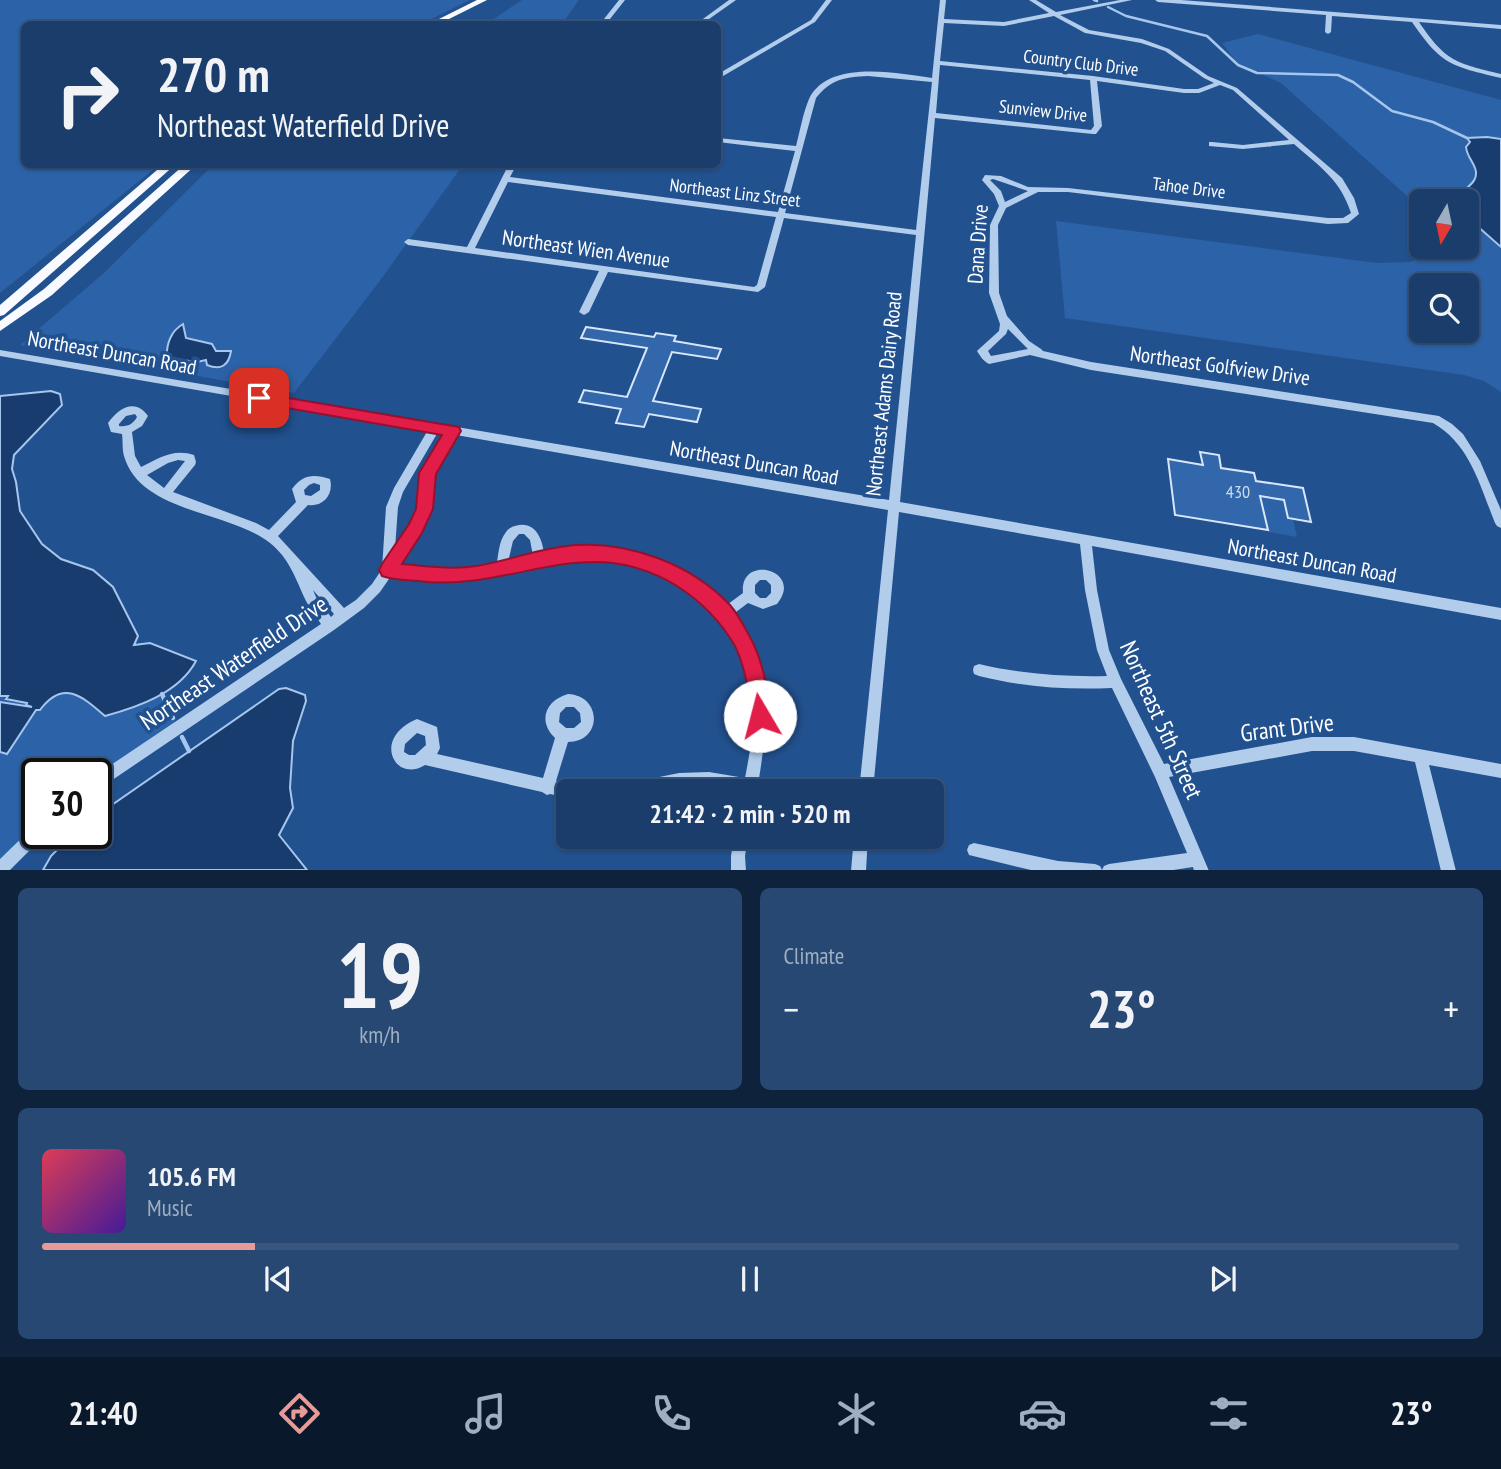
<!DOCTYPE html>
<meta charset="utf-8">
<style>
body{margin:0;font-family:"PT Sans Narrow",sans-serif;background:#274873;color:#f1f3f6;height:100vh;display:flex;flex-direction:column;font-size:26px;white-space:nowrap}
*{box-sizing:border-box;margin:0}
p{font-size:23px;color:#9faec1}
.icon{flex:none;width:38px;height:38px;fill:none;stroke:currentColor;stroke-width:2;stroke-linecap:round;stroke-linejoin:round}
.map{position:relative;height:870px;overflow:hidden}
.drawer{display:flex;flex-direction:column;gap:18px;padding:18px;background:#0e223b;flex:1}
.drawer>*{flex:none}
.top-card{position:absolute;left:21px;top:21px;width:700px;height:147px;border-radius:10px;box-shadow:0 2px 5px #0004,0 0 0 2px #38567e;background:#1a3d6b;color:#f1f3f6;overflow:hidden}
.needle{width:46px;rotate:189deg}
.fabs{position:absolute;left:1409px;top:189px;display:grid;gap:14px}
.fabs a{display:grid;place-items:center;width:70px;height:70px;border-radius:10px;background:#1a3d6b;box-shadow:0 2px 5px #0004,0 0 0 2px #38567e;font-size:35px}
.speed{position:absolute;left:21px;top:758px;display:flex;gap:14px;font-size:35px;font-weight:700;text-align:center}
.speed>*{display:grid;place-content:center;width:91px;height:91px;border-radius:50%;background:#1a3d6b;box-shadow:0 2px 5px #0004,0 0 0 2px #38567e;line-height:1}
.speed .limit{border:4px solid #111;border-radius:10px;background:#fff;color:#111}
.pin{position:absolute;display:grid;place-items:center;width:60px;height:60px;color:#fff;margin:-30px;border-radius:14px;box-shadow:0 4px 10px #0006}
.me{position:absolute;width:77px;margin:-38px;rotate:352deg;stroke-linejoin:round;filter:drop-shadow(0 0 5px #0008)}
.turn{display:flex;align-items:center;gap:24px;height:147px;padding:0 21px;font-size:32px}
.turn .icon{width:91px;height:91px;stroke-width:2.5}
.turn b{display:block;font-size:49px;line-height:60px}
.big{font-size:52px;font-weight:700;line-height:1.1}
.drawer .tile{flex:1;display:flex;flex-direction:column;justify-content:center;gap:10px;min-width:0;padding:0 24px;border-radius:10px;background:#274873}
.drawer .dial{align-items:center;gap:0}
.dial b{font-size:91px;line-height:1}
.song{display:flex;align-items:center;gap:21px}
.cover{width:84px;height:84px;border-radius:10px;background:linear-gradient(135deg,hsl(350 70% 55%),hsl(260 70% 35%))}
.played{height:7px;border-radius:4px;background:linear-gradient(90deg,#e69b98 15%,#38567e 15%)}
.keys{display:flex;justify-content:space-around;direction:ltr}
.heat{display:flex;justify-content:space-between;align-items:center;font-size:38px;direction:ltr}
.drawer .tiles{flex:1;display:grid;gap:18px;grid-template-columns:1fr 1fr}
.tile:last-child{grid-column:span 2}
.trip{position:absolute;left:556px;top:779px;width:388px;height:70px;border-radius:10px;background:#1a3d6b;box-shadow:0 2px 5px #0004,0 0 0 2px #38567e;font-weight:700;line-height:70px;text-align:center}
.menu{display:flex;height:112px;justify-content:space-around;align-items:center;background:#0a182b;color:#9faec1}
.menu .icon{width:49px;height:49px}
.menu .active{color:#e69b98}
.menu b{font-size:32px;color:#f1f3f6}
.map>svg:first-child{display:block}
.green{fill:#2c62a7;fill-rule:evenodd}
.water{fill:#183c6e;stroke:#a6c6ed;stroke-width:2}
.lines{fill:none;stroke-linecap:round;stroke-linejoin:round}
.stream-far1{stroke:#a6c6ed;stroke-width:2.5}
.stream{stroke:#a6c6ed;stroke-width:4.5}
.building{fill:#3267ac;stroke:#d8e6f9;stroke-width:2}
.minor{fill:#b2ccec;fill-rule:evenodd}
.major{fill:#f8faff;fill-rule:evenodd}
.route{fill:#e11d48;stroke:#92132f;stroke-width:2}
.labels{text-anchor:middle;stroke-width:7;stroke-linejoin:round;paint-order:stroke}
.far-street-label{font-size:18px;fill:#fff;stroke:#22518f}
.number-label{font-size:18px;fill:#ccd9ea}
.street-label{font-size:21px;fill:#fff;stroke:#22518f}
.near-street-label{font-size:24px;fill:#fff;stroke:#22518f}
</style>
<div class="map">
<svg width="1501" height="871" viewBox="0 0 1501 871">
<rect width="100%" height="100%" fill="#22518f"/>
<path class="green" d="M0,0H470L421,24H24V164L159,165L0,293Z
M522,0H579L562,24H486Z
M1258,34L1501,100V392L1484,381L1464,375L1065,318L1056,221L1377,263L1410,262L1425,254V247H1466V201H1421V235L1407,196L1281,83L1237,63L1222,43ZM1421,285H1466V331H1421Z
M213,165H463L379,282L294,393L20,345L105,272Z
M1260,496L1284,500L1288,518L1293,519L1297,537L1268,532Z
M60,693H75L105,716L162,694L178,729L96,784V774H37V833L0,869V696C20,705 40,703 60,693Z"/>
<path class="water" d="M1487,137L1501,139V247L1467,217L1466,201H1456C1460,189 1481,184 1475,168C1472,160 1467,156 1466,147L1470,142L1467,138Z
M183,324L186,338L212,344L216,351H231C229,365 221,371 207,365L206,360L197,362L167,358C166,344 171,331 183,324Z
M51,391L60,394L62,405L14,455L12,469L16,482L20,511L42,544L61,559L93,570L113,587L138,636L134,645L150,643L196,661C179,693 138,707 105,716C82,696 63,679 40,710H36L7,754L0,752V702L32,707L26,705L27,703L6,699L8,696H0V396Z
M286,688L305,695L306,701L293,741L290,788L293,808L279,835L307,870H43L51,856L74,833H96V816L279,689Z"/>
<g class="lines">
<path class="stream-far1" d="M1094,0L1097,1
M1108,7L1126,16L1207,36L1238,65L1257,73L1338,75L1353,82L1392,111L1433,122L1467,138"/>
<path class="stream" d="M162,694L173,718
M182,737L189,751"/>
</g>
<path class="building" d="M586,327L654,337L656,333L676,336L674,341L721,349L717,359L672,352L653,401L701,409L697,422L649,414L644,427L616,423L621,409L579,402L584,390L627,397L647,348L581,338Z
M1200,452L1219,455L1221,468L1254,473L1256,481L1303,488L1311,522L1288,518L1284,500L1260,496L1268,530L1175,515L1168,459L1203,465Z"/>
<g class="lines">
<path class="minor" d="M619,0H625L606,24H600Z
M729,0H736L702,24H696Z
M826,0H832L815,22L718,79V74L811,20Z
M940,0H946L944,19L1004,22L1049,13L1029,0H1036L1056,12L1120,0H1132L1060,15L1089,30L1142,39L1169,49L1208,76L1237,88L1342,178L1354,198L1359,214L1348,223L1328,224L1068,192H1038L1006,208L998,225L999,293L1007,316L1029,341L1041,349L1043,351L1091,362L1439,416L1452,424L1463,434L1480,461L1501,510V528L1497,526L1495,523C1480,486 1470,444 1433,423L1091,370L1030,355L989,364C984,362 980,356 977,351L979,349L999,331L1000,324L989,293L990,225L999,206L994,194L982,180L985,175L1001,176L1028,187L1068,188L1328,218H1343L1351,213C1340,179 1320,167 1294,144L1243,149L1209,146V142H1212L1243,145L1289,140L1233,90L1220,85L1199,93H1184L1097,81L1102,126L1096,134H1093L935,118L900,502L1501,608V620L1092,546L1097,590L1109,650L1121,679L1164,764L1312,737H1354L1501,764V778L1429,765L1456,871H1441L1415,762L1354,751H1312L1169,777L1209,871H1194L1193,867L1167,871H1035L969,855L967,850L969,845L974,843L1058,861L1095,864L1100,866L1102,870L1104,866L1109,864L1187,853L1155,777L1112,688C1067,690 1023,687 979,676L974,674L973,670L974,666L979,664C1021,674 1064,677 1107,676L1097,650L1085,590L1080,544L899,512L873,791H859L888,510L456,435L432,474L430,509L422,528L397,566L462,570L496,566C499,555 498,542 506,532C508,529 511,527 515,526C534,520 542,537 544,553C610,538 678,557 724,607L743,593C739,553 805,570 777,604L763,609L748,603L732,615C773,681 769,718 757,791H738L709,786L679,787L660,791H618L620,786L625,784L679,773L709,772L745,778C750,752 755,725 752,699C741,606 663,555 575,558C545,559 516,572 487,578C455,584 422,579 391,576L380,592L364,608L334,630L96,791V775L321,624C316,616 310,609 306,601C296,580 290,559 270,543C230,511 140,513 124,456C122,449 123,441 122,434L111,432L108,423C119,408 135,398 148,416L142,426L132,432L135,456L141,467C159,458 174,448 194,455L196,462L195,465L173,492L256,523L269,530L296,502L292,489C303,474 314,474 330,479C334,494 324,507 308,505L278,536L344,608L356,600L372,584L382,569L386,507L394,488L428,430L0,356V350L889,500L916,235L784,218L765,287L758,292L608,272L589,312L584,315L579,312L599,271L408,245L404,242L408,239L467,247L509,164H517L510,177L778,212L795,151L718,142V138L796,146C800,131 803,113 809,99C828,59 898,73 932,78ZM1054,16L1085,33L1141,43L1165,51L1204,78L1214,83L1198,89H1184L1093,76L940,61L944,23L1004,26ZM940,65L1090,80L1094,126L1091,130L936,113ZM868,76L932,82L916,230L785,213L816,98C831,79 845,77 868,76ZM993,179L1028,191L1005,202L1001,191L990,180ZM508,182L776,217L757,285L754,287L475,248ZM1008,329L1028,349L991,356L988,351L1006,334ZM135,414L137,417C133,424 128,427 119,426V424L126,416ZM438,432L446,433L422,473L418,509L411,525L395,549L398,507L403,492ZM178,460L185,461L164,488L147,475L168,463ZM314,483L320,485V490L311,496L305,495L304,490L309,485ZM519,534H524L530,540L533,556L508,562L513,541ZM760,580H766L771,585V593L766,598H760L755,593V585ZM313,590L334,614L331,617L316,597Z
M1155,0H1181L1501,25V29L1419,22C1446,62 1456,63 1501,74V78C1452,66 1442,66 1412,22L1332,16L1331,32L1328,34L1325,32L1326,15L1158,2Z
M568,694C603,696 602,742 568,742L556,781L574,786L576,791H569V798L550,794L547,795L542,792L425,765C395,784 371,738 417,719L437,727L440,748L437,754L543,778L555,738C537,721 546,700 568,694ZM566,707H574L580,713L581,722L574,728H566L559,722L560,713ZM417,733L425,736L426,745L415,755H409L404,752L405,744Z
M37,826V833H44L42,838L9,871H0V859L32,828Z
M734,836H748L745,856L746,871H731V856Z
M854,836H868L866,871H851Z"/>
<path class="major" d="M477,0H487L439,24H429Z
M164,164H176L4,315L0,316V305Z
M185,164H197L52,295L0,331V321L44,289Z"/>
</g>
<path class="route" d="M259,393L459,427L461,431L436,474L433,509L422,533L402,564C426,566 452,570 476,566C509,561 542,547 576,545C631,542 691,564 730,605C738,614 744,626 750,637C760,655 775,704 767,724L760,727L752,724C749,715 750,707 749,698C747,682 742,660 735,646C720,620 702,602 677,586C584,529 514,593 418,581C406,580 393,580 382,576L379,570L382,564L409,524L416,509L419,473L442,435L253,402L251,398L253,394Z"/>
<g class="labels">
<g class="far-street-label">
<text transform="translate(1081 63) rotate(7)" y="6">Country Club Drive</text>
<text transform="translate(1043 111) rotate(6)" y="6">Sunview Drive</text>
<text transform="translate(1189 188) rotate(7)" y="6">Tahoe Drive</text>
<text transform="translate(735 193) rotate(7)" y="6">Northeast Linz Street</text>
</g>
<g class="number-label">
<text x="1238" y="498">430</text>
</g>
<g class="street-label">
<text transform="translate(978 244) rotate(-86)" y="7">Dana Drive</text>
<text transform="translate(586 249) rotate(8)" y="7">Northeast Wien Avenue</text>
<text transform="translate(112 353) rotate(10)" y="7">Northeast Duncan Road</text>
<text transform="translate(1220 366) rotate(8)" y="7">Northeast Golfview Drive</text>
<text transform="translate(884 394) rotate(-84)" y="7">Northeast Adams Dairy Road</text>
<text transform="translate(754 463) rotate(10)" y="7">Northeast Duncan Road</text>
<text transform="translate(1312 561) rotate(10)" y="7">Northeast Duncan Road</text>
</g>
<g class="near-street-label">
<text transform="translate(234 663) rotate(-34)" y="8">Northeast Waterfield Drive</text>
<text transform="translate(1161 720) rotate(66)" y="8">Northeast 5th Street</text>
<text transform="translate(1287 728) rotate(-7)" y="8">Grant Drive</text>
</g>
</g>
</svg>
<div class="fabs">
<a><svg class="needle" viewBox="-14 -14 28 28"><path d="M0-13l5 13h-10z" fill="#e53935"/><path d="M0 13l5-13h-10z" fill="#9faec1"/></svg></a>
<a><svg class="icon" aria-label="search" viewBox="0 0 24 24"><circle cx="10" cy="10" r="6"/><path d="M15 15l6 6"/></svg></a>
</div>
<div class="speed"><div class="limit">30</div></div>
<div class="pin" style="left:259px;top:398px;background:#d93025"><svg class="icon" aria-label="arrive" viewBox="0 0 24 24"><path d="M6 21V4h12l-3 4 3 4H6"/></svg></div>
<svg class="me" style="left:760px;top:716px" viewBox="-20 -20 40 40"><circle r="19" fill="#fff"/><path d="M0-13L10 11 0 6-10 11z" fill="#e11d48"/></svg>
<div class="trip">21:42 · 2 min · 520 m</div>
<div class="top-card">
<div class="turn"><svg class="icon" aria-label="right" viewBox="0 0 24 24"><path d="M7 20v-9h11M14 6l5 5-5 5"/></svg><div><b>270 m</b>Northeast Waterfield Drive</div></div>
</div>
</div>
<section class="drawer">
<div class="tiles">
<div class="tile dial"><b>19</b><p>km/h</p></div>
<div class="tile"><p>Climate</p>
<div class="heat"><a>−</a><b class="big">23°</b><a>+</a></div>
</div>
<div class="tile">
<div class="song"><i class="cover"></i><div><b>105.6 FM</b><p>Music</p></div></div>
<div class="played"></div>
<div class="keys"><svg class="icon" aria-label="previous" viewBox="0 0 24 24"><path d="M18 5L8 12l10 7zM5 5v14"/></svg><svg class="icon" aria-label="pause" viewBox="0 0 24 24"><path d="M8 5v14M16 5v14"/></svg><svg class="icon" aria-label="next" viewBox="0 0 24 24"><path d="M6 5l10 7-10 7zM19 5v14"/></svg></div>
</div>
</div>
</section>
<nav class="menu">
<b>21:40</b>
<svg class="icon active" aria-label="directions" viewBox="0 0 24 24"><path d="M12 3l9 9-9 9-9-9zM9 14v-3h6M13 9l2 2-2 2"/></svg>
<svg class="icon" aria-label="music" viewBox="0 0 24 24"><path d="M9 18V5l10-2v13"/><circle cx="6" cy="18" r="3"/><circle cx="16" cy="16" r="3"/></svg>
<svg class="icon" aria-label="phone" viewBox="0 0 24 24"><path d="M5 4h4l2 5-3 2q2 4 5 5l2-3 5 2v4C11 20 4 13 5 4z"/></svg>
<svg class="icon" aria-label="climate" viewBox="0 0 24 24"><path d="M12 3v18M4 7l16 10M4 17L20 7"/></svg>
<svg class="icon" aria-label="car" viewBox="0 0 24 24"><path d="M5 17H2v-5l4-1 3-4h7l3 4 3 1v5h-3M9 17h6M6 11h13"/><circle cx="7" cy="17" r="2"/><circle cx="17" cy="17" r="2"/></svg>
<svg class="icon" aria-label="filters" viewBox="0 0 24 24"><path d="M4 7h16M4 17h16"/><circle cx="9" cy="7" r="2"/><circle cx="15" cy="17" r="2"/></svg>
<b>23°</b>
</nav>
